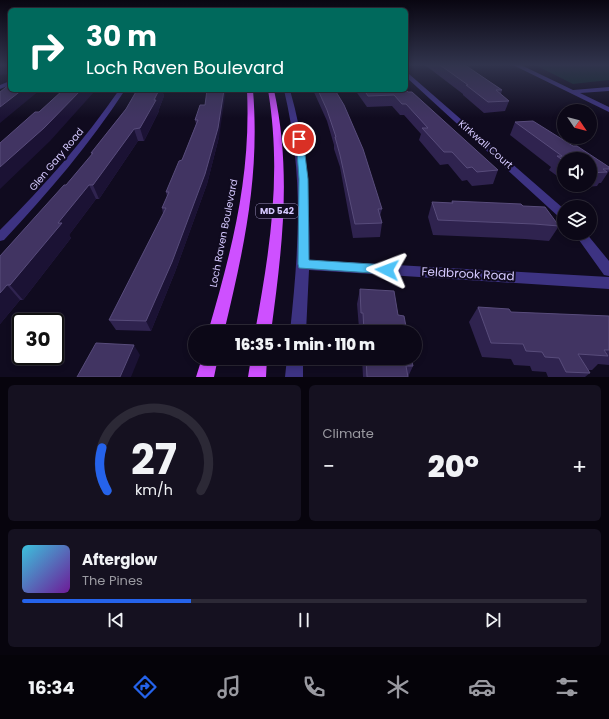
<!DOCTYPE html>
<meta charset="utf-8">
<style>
body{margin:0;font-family:Poppins,sans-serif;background:#151120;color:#f1f3f6;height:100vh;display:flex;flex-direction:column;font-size:15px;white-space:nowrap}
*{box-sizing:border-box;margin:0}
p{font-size:13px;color:#9a9aa1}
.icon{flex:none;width:22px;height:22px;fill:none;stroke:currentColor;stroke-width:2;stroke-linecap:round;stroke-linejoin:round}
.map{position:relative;height:377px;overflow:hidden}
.details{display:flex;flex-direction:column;gap:8px;padding:8px;background:#07040d;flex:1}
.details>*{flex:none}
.guide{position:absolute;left:8px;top:8px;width:400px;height:84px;border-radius:6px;box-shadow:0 2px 6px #0003,0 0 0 1px #2c2936;background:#00695c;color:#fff;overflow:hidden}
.needle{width:26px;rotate:125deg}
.tools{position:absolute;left:557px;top:104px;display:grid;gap:8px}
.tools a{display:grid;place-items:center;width:40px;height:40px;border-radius:50%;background:#0c0817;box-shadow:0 2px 6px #0003,0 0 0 1px #2c2936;font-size:20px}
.speed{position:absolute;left:12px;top:313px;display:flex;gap:8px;font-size:20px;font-weight:700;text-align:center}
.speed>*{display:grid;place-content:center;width:52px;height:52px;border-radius:50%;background:#0c0817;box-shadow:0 2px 6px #0003,0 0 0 1px #2c2936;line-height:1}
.speed .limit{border:2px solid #111;border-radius:6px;background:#fff;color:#111}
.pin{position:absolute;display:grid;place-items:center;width:34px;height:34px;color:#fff;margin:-17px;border:2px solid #fff;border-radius:50%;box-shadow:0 1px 4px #0007}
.me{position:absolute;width:44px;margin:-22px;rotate:273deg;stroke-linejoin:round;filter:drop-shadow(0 0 3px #0008)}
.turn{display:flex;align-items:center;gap:14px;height:84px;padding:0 12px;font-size:18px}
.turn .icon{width:52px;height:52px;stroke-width:2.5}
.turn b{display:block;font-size:28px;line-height:34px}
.big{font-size:30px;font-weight:800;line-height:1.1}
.details .card{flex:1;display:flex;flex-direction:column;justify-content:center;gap:6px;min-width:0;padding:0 14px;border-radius:6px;background:#151120}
.details .dial{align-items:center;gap:0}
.dial svg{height:104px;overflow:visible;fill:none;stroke:#2c2936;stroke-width:7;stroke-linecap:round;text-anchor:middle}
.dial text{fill:#f1f3f6;stroke:none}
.song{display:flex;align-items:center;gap:12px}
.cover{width:48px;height:48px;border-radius:6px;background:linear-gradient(135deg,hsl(190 70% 55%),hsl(280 70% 35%))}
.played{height:4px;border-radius:2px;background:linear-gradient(90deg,#2563eb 30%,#2c2936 30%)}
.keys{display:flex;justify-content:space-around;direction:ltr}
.heat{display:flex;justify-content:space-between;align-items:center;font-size:22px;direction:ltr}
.details .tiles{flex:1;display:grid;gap:8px;grid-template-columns:1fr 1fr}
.card:last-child{grid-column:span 2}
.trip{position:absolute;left:188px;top:325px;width:234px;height:40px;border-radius:20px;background:#0c0817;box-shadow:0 2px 6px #0003,0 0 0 1px #2c2936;font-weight:800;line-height:40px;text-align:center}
.tabs{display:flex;height:64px;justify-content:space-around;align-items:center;background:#050309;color:#9a9aa1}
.tabs .icon{width:28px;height:28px}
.tabs .selected{color:#2563eb}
.tabs b{font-size:18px;color:#f1f3f6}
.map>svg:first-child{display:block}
.green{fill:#0e282a}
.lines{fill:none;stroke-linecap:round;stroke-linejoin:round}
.minor{fill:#3d3382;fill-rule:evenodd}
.primary{fill:#ce50ff;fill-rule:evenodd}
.wall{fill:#2f234f}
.shaded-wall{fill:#1b1234}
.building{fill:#413462;stroke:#584c7b}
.route{fill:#4fc3f7;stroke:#337fa1}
.labels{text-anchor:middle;stroke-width:4;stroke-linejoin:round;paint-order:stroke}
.shield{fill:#100b1f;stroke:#9a90bc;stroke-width:1}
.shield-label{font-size:9px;font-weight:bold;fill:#d5c9ff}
.street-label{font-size:10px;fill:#d5c9ff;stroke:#100b1f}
.near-street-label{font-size:12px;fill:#d5c9ff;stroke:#100b1f}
</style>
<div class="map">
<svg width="609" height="377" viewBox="0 0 609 377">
<rect width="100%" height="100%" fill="#100b1f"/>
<path class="green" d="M535,65H609V80L573,84Z"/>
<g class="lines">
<path class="minor" d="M513,65H521L573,90L609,87V91L580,93L609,107V112Z
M406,74H409L564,209V219L560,218L406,77Z
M10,81V85L0,89V85Z
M119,90H125C90,144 48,193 4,240L0,241V230C44,186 84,141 119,90Z
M284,90H290C306,146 311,202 309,260L609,277V289L309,270L306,332H290C299,246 304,175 284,90Z
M574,233H586L609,261V276L604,275Z
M287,358H303V377H285Z"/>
<path class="primary" d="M247,90H253C260,177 244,248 224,332H208C232,249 251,178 247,90Z
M268,90H274C292,173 282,249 271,332H255C270,249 282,174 268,90Z
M202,358H218L214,377H196Z
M251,358H267L266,377H248Z"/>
</g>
<path class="wall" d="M425,65H465L502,90L501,94L509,101L505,111L484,113L463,95V94Z
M137,90H162L164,96L159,109V111L144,141H138L99,199H96L69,235L71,238L23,300H20L0,324V256L66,185L92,155L91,153L126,109Z
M313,90H338H335L382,209L380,216L382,223L380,237L353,238L340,167L334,149V145L327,121Z
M355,90H406L498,170L493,184L472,186L467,180L462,181L448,164L440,165L419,140L421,134L404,115H400L392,106L367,107Z
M205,105L219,137L207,184L175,272L151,331L116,330L109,320L163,214L162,208L167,197L166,192L182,160L196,124L195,120Z
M515,122L573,146L609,167V171L601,183H599L597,186L577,188L574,185H590V159H564V181L549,170L551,167L510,135Z
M452,201L523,206L559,226L549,241L525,239L433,235L428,217L432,202L451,203Z
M360,289L398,315L407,332H361L360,328H359L357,304Z
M478,307L511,312L609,316V365L598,364L592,370H588L590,373L585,377H548L546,372L532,371L530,366L514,365L511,359L482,357L469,322Z
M362,358H411L413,366L408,377H363Z"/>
<path class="shaded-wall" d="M0,65H10V74L0,75Z
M22,90H40L0,123V107Z
M81,90H93L94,92L50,141L0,189V167Z
M157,90H162L164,96L159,109V111L144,141L140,128L154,100Z
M224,90H226L219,137L207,184L175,272L151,331L146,321Z
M134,129L138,141L99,199L93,185Z
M89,185L96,199L69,235L71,238L23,300L10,285L58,223Z
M7,285L20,300L0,324V293Z
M134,345L140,355L131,377H120Z"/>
<path class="building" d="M440,65H465L502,90H496L509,101L488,102L466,85H468Z
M10,84V90H22L0,107V92Z
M63,90H81L44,128L0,167V143L35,112H39Z
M137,90H159L154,100H156L140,128L134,129L93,185H89L58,223H62L10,285H7L0,293V256L64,185H66L93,153H91L126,109Z
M207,90H224L218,128L205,174L172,262L146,321L109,320L166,208H162L169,192H166L179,161L182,160L198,120H195L200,105H205Z
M318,90H335L344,105L363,149L382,209H378L382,223L355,224L340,155L335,137H336L327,110Z
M364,90H406L408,92H412L498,170L477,172L472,167L467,168L452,152H444L422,128H428L406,104H402L394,95L368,96Z
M533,121L573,146H577L609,167V169H603L607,172L590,173V159H564V161L557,156H562L515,122Z
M452,201L521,204L523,206L545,207L559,226L534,224L438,220L432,202L453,203Z
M360,289L394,291L398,315L404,316L407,332H364L363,313H361Z
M478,307L509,309L511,312L609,316V350H604L608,356L578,354L590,373L566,372L559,358L545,357L542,352L526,351L523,344L491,343Z
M96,343L134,345L120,377H77Z
M366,358H411L413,366H406L408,377H367Z"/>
<linearGradient id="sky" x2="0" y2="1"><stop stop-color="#090611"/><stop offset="0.55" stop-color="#31344d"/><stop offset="1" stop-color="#31344d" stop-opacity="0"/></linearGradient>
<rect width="609" height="118" fill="url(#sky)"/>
<path class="route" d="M296,137L303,139L308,179L309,260L387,265L391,266L393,270L391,273L387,274L299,268L298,264L299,179Z"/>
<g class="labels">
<rect class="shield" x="256" y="204" width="42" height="14" rx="3"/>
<g class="shield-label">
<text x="277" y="214">MD 542</text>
</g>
<g class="street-label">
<text transform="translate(486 144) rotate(41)" y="4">Kirkwall Court</text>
<text transform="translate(56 159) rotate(-50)" y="4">Glen Gary Road</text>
<text transform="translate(223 233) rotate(-79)" y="4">Loch Raven Boulevard</text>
</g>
<g class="near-street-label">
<text transform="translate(468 274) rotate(3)" y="4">Feldbrook Road</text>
</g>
</g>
</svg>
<div class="tools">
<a><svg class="needle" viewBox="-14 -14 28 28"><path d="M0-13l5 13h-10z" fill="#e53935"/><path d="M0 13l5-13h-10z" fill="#9a9aa1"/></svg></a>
<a><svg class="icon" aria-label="sound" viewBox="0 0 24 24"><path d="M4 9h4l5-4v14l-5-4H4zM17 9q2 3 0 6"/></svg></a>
<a><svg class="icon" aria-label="layers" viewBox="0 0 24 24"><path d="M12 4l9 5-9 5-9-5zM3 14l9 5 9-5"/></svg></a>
</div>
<div class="speed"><div class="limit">30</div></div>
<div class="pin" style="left:299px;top:139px;background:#d93025"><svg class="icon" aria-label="arrive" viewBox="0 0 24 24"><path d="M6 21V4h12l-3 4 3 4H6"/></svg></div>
<svg class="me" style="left:387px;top:270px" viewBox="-20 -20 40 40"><path d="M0-17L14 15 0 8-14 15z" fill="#4fc3f7" stroke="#fff" stroke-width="4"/></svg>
<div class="trip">16:35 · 1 min · 110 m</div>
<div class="guide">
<div class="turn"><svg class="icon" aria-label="right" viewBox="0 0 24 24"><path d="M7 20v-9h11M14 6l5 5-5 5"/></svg><div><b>30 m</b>Loch Raven Boulevard</div></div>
</div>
</div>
<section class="details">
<div class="tiles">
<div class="card dial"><svg viewBox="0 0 100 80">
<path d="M14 69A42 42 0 1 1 86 69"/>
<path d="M14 69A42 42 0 0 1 10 36" stroke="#2563eb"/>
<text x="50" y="56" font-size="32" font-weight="700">27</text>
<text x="50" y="72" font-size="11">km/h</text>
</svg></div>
<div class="card"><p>Climate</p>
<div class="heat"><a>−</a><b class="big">20°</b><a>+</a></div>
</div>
<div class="card">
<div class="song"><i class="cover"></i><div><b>Afterglow</b><p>The Pines</p></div></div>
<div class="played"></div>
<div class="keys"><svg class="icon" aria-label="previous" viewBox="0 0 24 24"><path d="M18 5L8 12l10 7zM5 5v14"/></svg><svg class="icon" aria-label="pause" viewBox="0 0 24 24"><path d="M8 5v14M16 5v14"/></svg><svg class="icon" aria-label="next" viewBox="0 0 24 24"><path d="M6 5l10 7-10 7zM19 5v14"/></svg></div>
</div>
</div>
</section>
<nav class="tabs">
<b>16:34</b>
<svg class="icon selected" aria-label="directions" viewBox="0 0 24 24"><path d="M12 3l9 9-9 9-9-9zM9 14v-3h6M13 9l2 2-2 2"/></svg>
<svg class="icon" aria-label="music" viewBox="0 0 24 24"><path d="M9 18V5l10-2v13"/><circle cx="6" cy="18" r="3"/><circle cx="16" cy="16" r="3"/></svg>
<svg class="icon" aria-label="phone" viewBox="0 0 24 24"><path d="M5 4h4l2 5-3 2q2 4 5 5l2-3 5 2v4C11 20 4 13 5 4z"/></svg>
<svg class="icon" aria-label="climate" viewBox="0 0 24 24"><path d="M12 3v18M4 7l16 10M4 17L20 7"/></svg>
<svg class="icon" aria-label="car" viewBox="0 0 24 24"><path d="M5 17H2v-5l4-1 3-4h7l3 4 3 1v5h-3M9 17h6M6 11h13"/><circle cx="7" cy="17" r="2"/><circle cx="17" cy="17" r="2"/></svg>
<svg class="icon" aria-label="filters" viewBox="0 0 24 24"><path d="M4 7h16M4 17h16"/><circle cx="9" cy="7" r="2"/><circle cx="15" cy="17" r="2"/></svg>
</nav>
